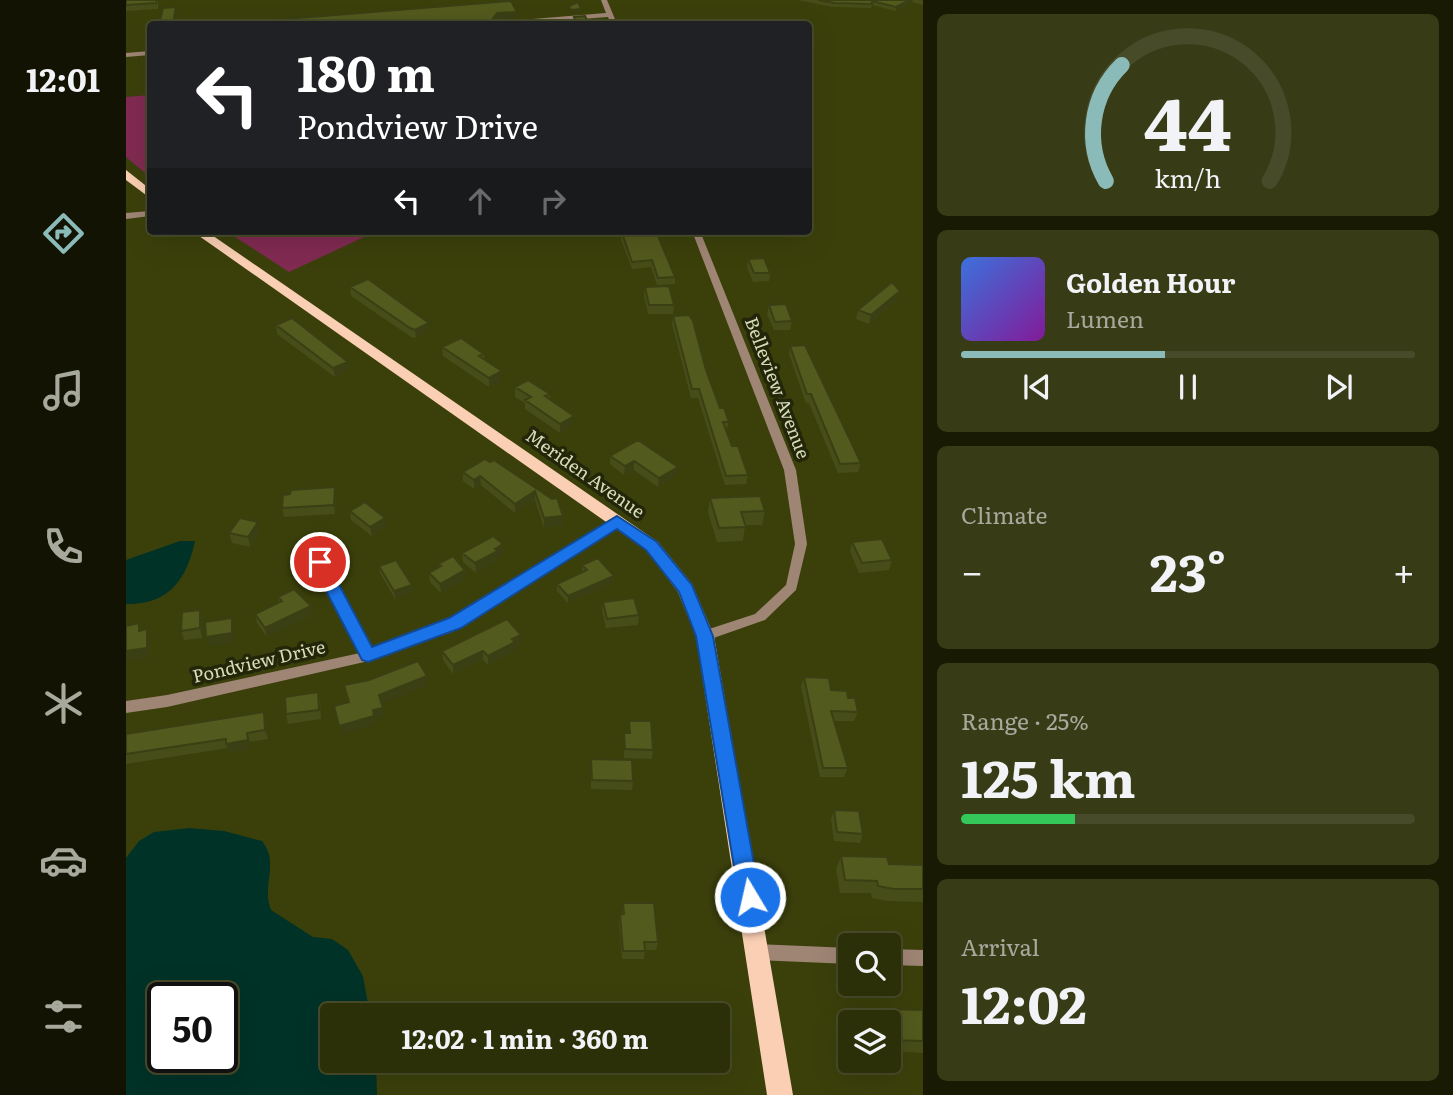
<!DOCTYPE html>
<meta charset="utf-8">
<style>
body{margin:0;font-family:Literata,serif;background:#383c16;color:#f1f3f6;height:100vh;display:flex;flex-direction:column;font-size:26px;white-space:nowrap}
*{box-sizing:border-box;margin:0}
p{font-size:23px;color:#a6a99c}
.icon{flex:none;width:38px;height:38px;fill:none;stroke:currentColor;stroke-width:2;stroke-linecap:round;stroke-linejoin:round}
.map{position:relative;flex:1;overflow:hidden}
.panel{display:flex;flex-direction:column;gap:14px;padding:14px;background:#181a04;width:530px}
.panel>*{flex:none}
.guide{position:absolute;left:21px;top:21px;width:665px;height:214px;border-radius:7px;box-shadow:0 7px 28px #0002,0 0 0 2px #484b29;background:#202124;color:#fff;overflow:hidden}
.fabs{position:absolute;left:712px;top:933px;display:grid;gap:14px}
.fabs a{display:grid;place-items:center;width:63px;height:63px;border-radius:7px;background:#2c3008;box-shadow:0 7px 28px #0002,0 0 0 2px #484b29;font-size:35px}
.speed{position:absolute;left:21px;top:982px;display:flex;gap:14px;font-size:35px;font-weight:700;text-align:center}
.speed>*{display:grid;place-content:center;width:91px;height:91px;border-radius:50%;background:#2c3008;box-shadow:0 7px 28px #0002,0 0 0 2px #484b29;line-height:1}
.speed .limit{border:4px solid #111;border-radius:10px;background:#fff;color:#111}
.pin{position:absolute;display:grid;place-items:center;width:60px;height:60px;color:#fff;margin:-30px;border:4px solid #fff;border-radius:50%;box-shadow:0 2px 7px #0007}
.me{position:absolute;width:77px;margin:-38px;rotate:351deg;stroke-linejoin:round;filter:drop-shadow(0 0 5px #0008)}
.turn{display:flex;align-items:center;gap:24px;height:147px;padding:0 35px;font-size:32px}
.turn .icon{width:91px;height:91px;stroke-width:2.5}
.turn b{display:block;font-size:49px;line-height:60px}
.lanes{display:flex;align-items:center;height:66px;padding:0 35px;background:#0003;justify-content:center;gap:35px;direction:ltr}
.lanes .off{opacity:.35}
.big{font-size:52px;font-weight:700;line-height:1.1}
.panel .widget{flex:1;display:flex;flex-direction:column;justify-content:center;gap:10px;min-width:0;padding:0 24px;border-radius:10px;background:#383c16}
.panel .dial{align-items:center;gap:0}
.dial svg{height:182px;overflow:visible;fill:none;stroke:#484b29;stroke-width:7;stroke-linecap:round;text-anchor:middle}
.dial text{fill:#f1f3f6;stroke:none}
.song{display:flex;align-items:center;gap:21px}
.cover{width:84px;height:84px;border-radius:10px;background:linear-gradient(135deg,hsl(220 70% 55%),hsl(290 70% 35%))}
.played{height:7px;border-radius:4px;background:linear-gradient(90deg,#8bbbb9 45%,#484b29 45%)}
.keys{display:flex;justify-content:space-around;direction:ltr}
.heat{display:flex;justify-content:space-between;align-items:center;font-size:38px;direction:ltr}
.charge{height:10px;border-radius:5px;background:linear-gradient(90deg,#34c759 25%,#484b29 0)}
.trip{position:absolute;left:194px;top:1003px;width:410px;height:70px;border-radius:7px;background:#2c3008;box-shadow:0 7px 28px #0002,0 0 0 2px #484b29;font-weight:700;line-height:70px;text-align:center}
main{display:flex;flex:1;min-height:0}
.tab-bar{display:flex;flex-direction:column;width:126px;justify-content:space-around;align-items:center;background:#121303;color:#a6a99c}
.tab-bar .icon{width:49px;height:49px}
.tab-bar .current{color:#8bbbb9}
.tab-bar b{font-size:32px;color:#f1f3f6}
.map>svg:first-child{display:block}
.green{fill:#812a52}
.water{fill:#003227;fill-rule:evenodd}
.lines{fill:none;stroke-linecap:round;stroke-linejoin:round}
.minor{fill:#9f8574;fill-rule:evenodd}
.major{fill:#facfb3;fill-rule:evenodd}
.wall{fill:#474d19}
.shaded-wall{fill:#3a3f14}
.building{fill:#535a1d;stroke:#3a3f14;stroke-width:2}
.route{fill:#1a73e8;stroke:#114b97;stroke-width:2}
.labels{text-anchor:middle;stroke-width:7;stroke-linejoin:round;paint-order:stroke}
.street-label{font-size:18px;fill:#d7ddbb;stroke:#232609}
</style>
<main>
<nav class="tab-bar">
<b>12:01</b>
<svg class="icon current" aria-label="directions" viewBox="0 0 24 24"><path d="M12 3l9 9-9 9-9-9zM9 14v-3h6M13 9l2 2-2 2"/></svg>
<svg class="icon" aria-label="music" viewBox="0 0 24 24"><path d="M9 18V5l10-2v13"/><circle cx="6" cy="18" r="3"/><circle cx="16" cy="16" r="3"/></svg>
<svg class="icon" aria-label="phone" viewBox="0 0 24 24"><path d="M5 4h4l2 5-3 2q2 4 5 5l2-3 5 2v4C11 20 4 13 5 4z"/></svg>
<svg class="icon" aria-label="climate" viewBox="0 0 24 24"><path d="M12 3v18M4 7l16 10M4 17L20 7"/></svg>
<svg class="icon" aria-label="car" viewBox="0 0 24 24"><path d="M5 17H2v-5l4-1 3-4h7l3 4 3 1v5h-3M9 17h6M6 11h13"/><circle cx="7" cy="17" r="2"/><circle cx="17" cy="17" r="2"/></svg>
<svg class="icon" aria-label="filters" viewBox="0 0 24 24"><path d="M4 7h16M4 17h16"/><circle cx="9" cy="7" r="2"/><circle cx="15" cy="17" r="2"/></svg>
</nav>
<div class="map">
<svg width="797" height="1095" viewBox="0 0 797 1095">
<rect width="100%" height="100%" fill="#3b400b"/>
<path class="green" d="M24,95V177L0,157V97Z
M100,231H251L163,272Z"/>
<path class="water" d="M54,541H69C61,579 43,605 0,604V560Z
M63,828L98,831L136,841C154,863 135,886 145,910L187,937L206,939L222,950L237,976L244,1015H206V1060L250,1061L251,1095H0V858L13,841L28,832ZM37,998H96V1057H37Z"/>
<g class="lines">
<path class="minor" d="M475,0H481L491,24H485L482,17L389,24H368L371,22L480,13Z
M24,51V55L0,57V53Z
M24,211V216L0,219V213Z
M566,231H574L670,470L681,544L670,590L639,620L579,641L574,640L572,636L574,632L629,614L660,585L669,544L658,470Z
M491,517L495,518L497,521L495,524L334,626L247,660L41,707L0,713V701L41,695L234,653L188,562L190,559H198L245,649L324,620Z
M632,944L724,948V964L632,960L626,958L624,952L626,946Z
M763,949L797,950V966L763,965Z"/>
<path class="major" d="M0,170L24,189V198L0,180Z
M66,231H80L532,542L566,584L588,636L667,1095H641L570,636L552,592L520,550Z"/>
</g>
<path class="wall" d="M0,0H32V9L0,11Z
M672,0H797V5L786,2L770,11L746,5L745,8L707,7Z
M682,199L687,205L685,216H682Z
M496,233L549,277V284L531,285L525,267L506,269L495,240Z
M622,259L644,273L643,281L627,282L621,267Z
M224,287L303,323V331L290,338L285,337L225,296Z
M519,287L548,305L547,314H522L518,296Z
M774,291L771,300L743,324L730,319L732,310Z
M643,305L666,321L664,330H648L641,314Z
M547,316L580,370L594,408L603,422L600,431L606,446L622,475L620,484L599,485L572,398H565L546,324Z
M150,325L222,362L223,370L209,377L151,334Z
M664,346L735,463L732,472L712,473L683,403H680L663,354Z
M316,347L358,354L359,360L376,381L363,387L317,356Z
M389,387L424,394V399L447,425L434,433L399,409V403L389,397Z
M512,440L551,475L532,487L508,470L498,475L484,464V456Z
M364,462L426,499L437,525L418,528L409,500L389,513L355,485L348,489L337,481V472Z
M209,487L210,496L209,514L158,517L156,508L164,494Z
M584,498L639,511L636,525H619L617,541L591,542L582,512Z
M224,511L260,527L246,536L225,520Z
M134,531L124,547L106,543L103,533Z
M726,542L766,560L763,570L733,573L724,551Z
M377,544V554L372,557V560L350,573L337,562L336,553Z
M312,564L339,570V579L315,593L304,582L303,573L312,568Z
M456,565L488,576L487,583L442,603L431,591V584L456,572Z
M253,566L286,593L269,599L254,573Z
M152,597L186,615L141,637L131,623L129,614L153,602Z
M477,602L513,615L512,625L480,628L476,611Z
M74,610L77,619L76,638L58,640L55,631Z
M395,635V644L389,647V651L362,665L357,660L327,674L317,660L316,651Z
M678,677L722,698L732,712L728,721H708L722,768L718,777H694L675,687Z
M194,701L195,719L162,724L160,714Z
M140,721L142,739L124,742V749L103,753L102,748L0,764V734Z
M503,721L527,750L526,759L498,758V733H503Z
M465,759L507,781L506,790L465,789Z
M708,810L737,834L734,843L708,841L705,819Z
M715,856L763,864L797,865V902L762,901L746,898L745,893H714L710,869Z
M497,903L532,942L530,950H519L518,959H496L493,923L494,915H496Z
M720,1008L797,1010V1053L763,1051V1022H724V1050H720L714,1019Z
M509,1060H539L510,1065Z"/>
<path class="shaded-wall" d="M784,0H787L786,2L770,11V7Z
M50,7L52,14L50,24H47Z
M455,9V12L444,13L445,10Z
M391,12V18L366,20L371,13Z
M774,291L771,300L743,324L745,315Z
M303,323V331L290,338L289,330Z
M222,362L223,370L209,377L207,368Z
M376,371V381L363,387V378Z
M448,416L447,425L434,433V424Z
M508,461V470L498,475L499,466Z
M552,467L551,475L532,487L533,478Z
M354,476L355,485L348,489V480Z
M209,487L210,496L209,514L208,505Z
M409,491V500L389,513V504Z
M437,516V525L418,528V518Z
M259,518L260,527L246,536L244,527Z
M132,522L134,531L124,547L122,537Z
M377,544V554L372,557V560L350,573L349,563Z
M339,570V579L315,593L314,584Z
M488,576L487,583L442,603V596Z
M286,585V593L269,599L268,591Z
M185,606L186,615L141,637L139,628Z
M74,610L77,619L76,638L74,628Z
M106,618L108,627L109,642L83,647L80,637Z
M21,629L24,639V657L0,661V651Z
M395,635V644L389,647V651L362,665V656L386,639Z
M357,651V660L327,674V665Z
M301,676L302,685L254,705L253,695Z
M257,708L258,717L249,719L250,725L214,735L213,726L247,710Z
M138,712L140,721L142,739L139,730Z
M121,733L124,742V749L103,753L100,744Z"/>
<path class="building" d="M0,0H31L30,3L0,5Z
M692,0H784L770,7L746,1V4L708,3Z
M385,1L391,12L371,13L366,20H394L396,24H109V23Z
M452,2L455,9L445,10L443,6Z
M50,7L47,24H33L37,8Z
M459,16L461,20H466L467,24H450L448,17Z
M501,231H530L549,277L532,278L526,260L506,262L496,233Z
M638,258L644,273H628L622,259Z
M242,279L303,323L289,330L284,328L224,287Z
M766,282L774,291L745,315L732,310Z
M543,286L548,305H523L519,287Z
M660,304L666,321L649,322L643,305Z
M563,315L567,321L580,370L594,408H598L603,422H597L606,446H612L622,475L600,476L573,389H566L547,316Z
M166,318L222,362L207,368L150,325Z
M335,338L358,354L353,356L376,371L363,378L316,347Z
M679,345L735,463L714,464L685,394H681L664,346Z
M402,380L424,394L419,396L448,416L434,424L399,400L405,397L389,387Z
M512,440L552,467L533,478L508,461L499,466L484,456Z
M359,459L364,462L368,460L426,499L431,498L437,516L418,518L409,491L389,504L354,476L348,480L337,472Z
M209,487L208,505L156,508L157,495L164,494L165,490Z
M634,496L639,511L615,512L620,527L593,528L584,498Z
M239,502L259,518L244,527L224,511Z
M114,518L132,522L122,537L103,533Z
M367,536L377,544L369,549L372,551L349,563L336,553Z
M756,539L766,560L736,563L726,542Z
M327,556L339,570L314,584L303,573L315,566L312,564Z
M472,558L488,576L442,596L431,584L461,570L456,565Z
M270,560L286,585L268,591L253,566Z
M168,589L185,606L139,628L129,614L156,601L152,597Z
M508,598L513,615L481,619L477,602Z
M74,610V628L55,631L56,612Z
M106,618V633L80,637L79,622Z
M381,619L395,635L386,639L389,642L362,656L357,651L327,665L316,651Z
M13,623V631L21,629V648L0,651V626Z
M292,661L301,676L253,695L257,708L247,710L248,716L213,726L208,706L223,702L218,685L243,680Z
M678,677L703,678L705,690L721,691L722,698H729L732,712L705,711L722,768H697Z
M192,692L193,710L160,714L159,697Z
M138,712L139,730L121,733L122,740L100,744V739L0,754V734Z
M503,721H525L527,750L499,749L498,733H504Z
M465,759L506,760L507,781L466,780Z
M708,810L733,811L737,834L711,832Z
M715,856L761,857L763,864L797,865V889H768L752,886L751,881L719,880Z
M497,903H528L532,942H518L519,951H497L494,915L498,914Z
M720,1008L797,1010V1041L763,1040V1022H724V1035Z"/>
<path class="route" d="M491,516L531,542L566,585L587,636L634,897L631,904L624,907L616,904L613,897L570,636L553,592L520,550L491,529L335,628L242,662L236,660L185,562L188,558H199L246,647L323,618Z"/>
<g class="labels">
<g class="street-label">
<text transform="translate(651 388) rotate(69)" y="6">Belleview Avenue</text>
<text transform="translate(459 474) rotate(35)" y="6">Meriden Avenue</text>
<text transform="translate(133 662) rotate(-13)" y="6">Pondview Drive</text>
</g>
</g>
</svg>
<div class="fabs">
<a><svg class="icon" aria-label="search" viewBox="0 0 24 24"><circle cx="10" cy="10" r="6"/><path d="M15 15l6 6"/></svg></a>
<a><svg class="icon" aria-label="layers" viewBox="0 0 24 24"><path d="M12 4l9 5-9 5-9-5zM3 14l9 5 9-5"/></svg></a>
</div>
<div class="speed"><div class="limit">50</div></div>
<div class="pin" style="left:194px;top:562px;background:#d93025"><svg class="icon" aria-label="arrive" viewBox="0 0 24 24"><path d="M6 21V4h12l-3 4 3 4H6"/></svg></div>
<svg class="me" style="left:624px;top:897px" viewBox="-20 -20 40 40"><circle r="17" fill="#1a73e8" stroke="#fff" stroke-width="3"/><path d="M0-11L8 9 0 5-8 9z" fill="#fff"/></svg>
<div class="trip">12:02 · 1 min · 360 m</div>
<div class="guide">
<div class="turn"><svg class="icon" aria-label="left" viewBox="0 0 24 24"><path d="M17 20v-9H6M10 6l-5 5 5 5"/></svg><div><b>180 m</b>Pondview Drive</div></div>
<div class="lanes"><svg class="icon" aria-label="left" viewBox="0 0 24 24"><path d="M17 20v-9H6M10 6l-5 5 5 5"/></svg><svg class="icon off" aria-label="ahead" viewBox="0 0 24 24"><path d="M12 20V5M6 11l6-6 6 6"/></svg><svg class="icon off" aria-label="right" viewBox="0 0 24 24"><path d="M7 20v-9h11M14 6l5 5-5 5"/></svg></div>
</div>
</div>
<section class="panel">
<div class="widget dial"><svg viewBox="0 0 100 80">
<path d="M14 69A42 42 0 1 1 86 69"/>
<path d="M14 69A42 42 0 0 1 21 18" stroke="#8bbbb9"/>
<text x="50" y="56" font-size="32" font-weight="700">44</text>
<text x="50" y="72" font-size="11">km/h</text>
</svg></div>
<div class="widget">
<div class="song"><i class="cover"></i><div><b>Golden Hour</b><p>Lumen</p></div></div>
<div class="played"></div>
<div class="keys"><svg class="icon" aria-label="previous" viewBox="0 0 24 24"><path d="M18 5L8 12l10 7zM5 5v14"/></svg><svg class="icon" aria-label="pause" viewBox="0 0 24 24"><path d="M8 5v14M16 5v14"/></svg><svg class="icon" aria-label="next" viewBox="0 0 24 24"><path d="M6 5l10 7-10 7zM19 5v14"/></svg></div>
</div>
<div class="widget"><p>Climate</p>
<div class="heat"><a>−</a><b class="big">23°</b><a>+</a></div>
</div>
<div class="widget"><p>Range · 25%</p><b class="big">125 km</b><div class="charge"></div></div>
<div class="widget"><p>Arrival</p><b class="big">12:02</b></div>
</section>
</main>
